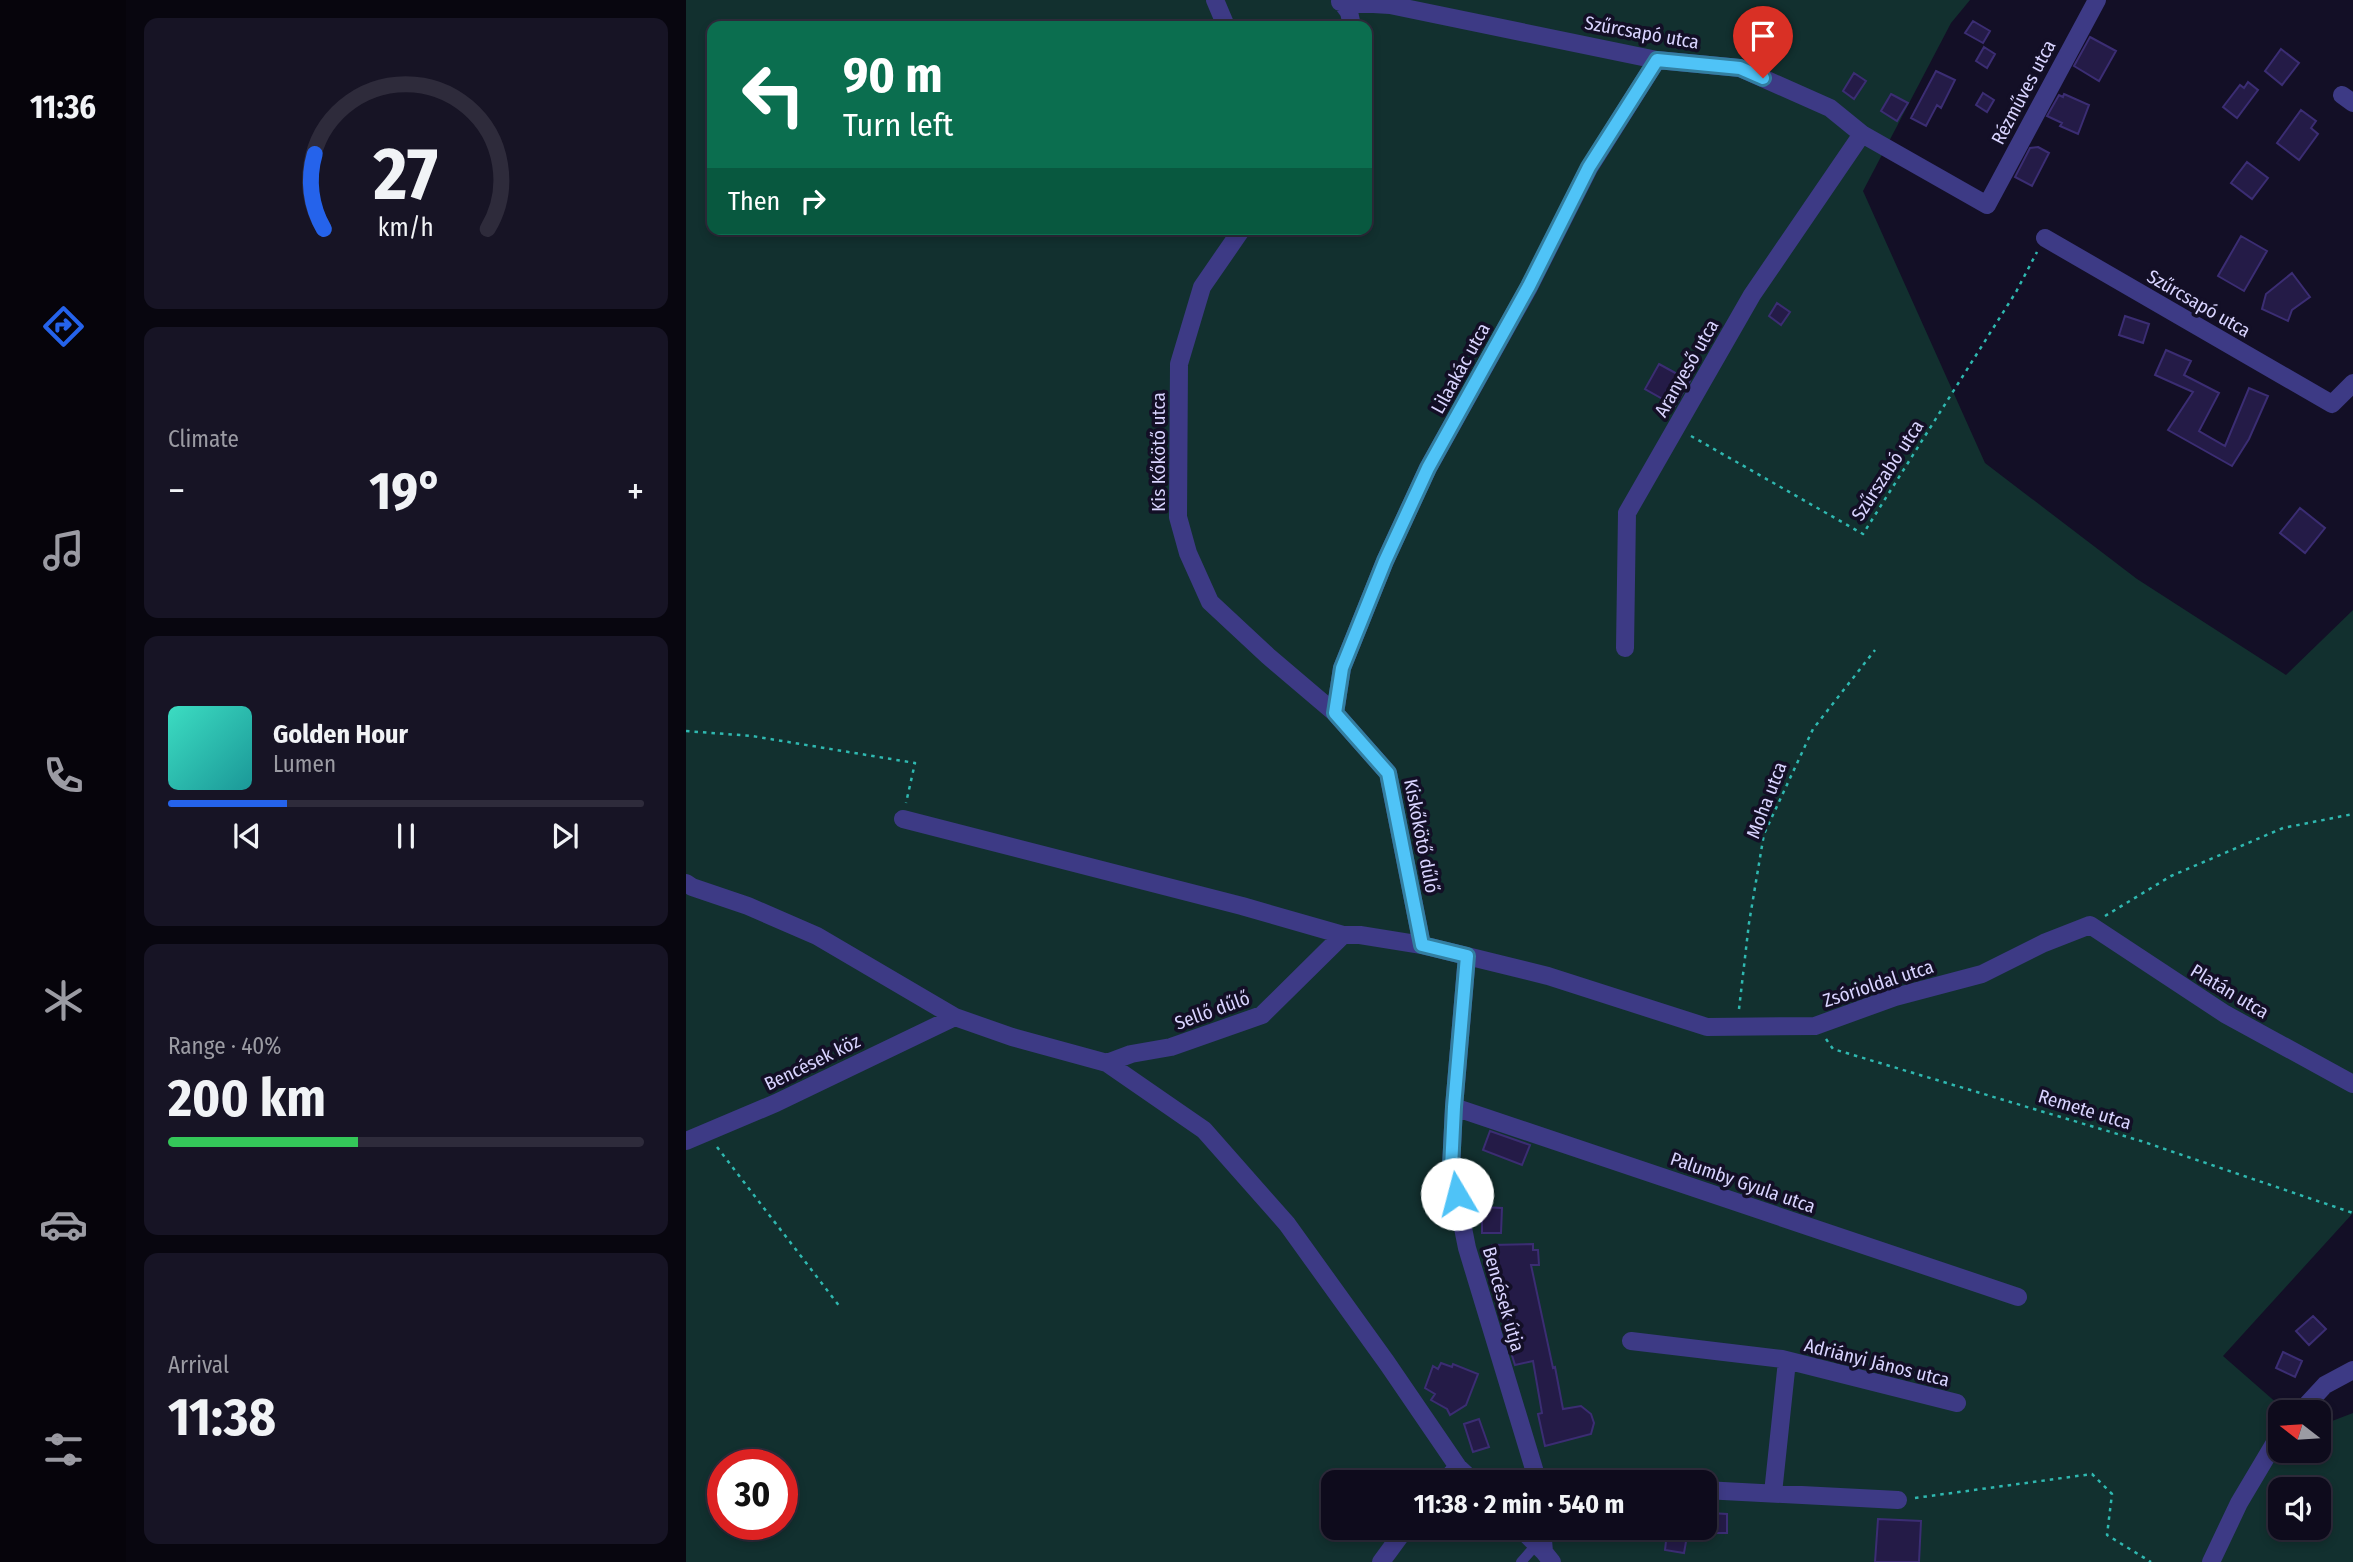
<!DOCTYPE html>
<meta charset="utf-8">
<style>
body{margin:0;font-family:"Fira Sans Condensed",sans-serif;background:#171425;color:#f1f3f6;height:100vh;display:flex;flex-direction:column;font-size:26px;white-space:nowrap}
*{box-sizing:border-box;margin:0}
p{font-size:23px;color:#9b9ba3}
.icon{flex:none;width:38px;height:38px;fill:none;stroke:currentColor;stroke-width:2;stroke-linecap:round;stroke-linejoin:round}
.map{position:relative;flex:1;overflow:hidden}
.details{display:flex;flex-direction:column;gap:18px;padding:18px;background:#08060f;width:560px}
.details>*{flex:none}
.guide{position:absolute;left:21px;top:21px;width:665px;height:214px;border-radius:14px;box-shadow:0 4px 10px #0003,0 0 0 2px #2e2b3b;background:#0b6e4f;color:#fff;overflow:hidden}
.needle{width:46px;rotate:287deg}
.tools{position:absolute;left:1582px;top:1400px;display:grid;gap:14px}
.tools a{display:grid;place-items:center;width:63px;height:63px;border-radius:14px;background:#0e0b1c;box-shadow:0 4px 10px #0003,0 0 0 2px #2e2b3b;font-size:35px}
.speed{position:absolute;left:21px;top:1449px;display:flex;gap:14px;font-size:35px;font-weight:700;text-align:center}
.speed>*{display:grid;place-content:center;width:91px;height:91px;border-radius:50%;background:#0e0b1c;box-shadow:0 4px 10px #0003,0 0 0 2px #2e2b3b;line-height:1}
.speed .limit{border:10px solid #d22;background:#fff;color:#111}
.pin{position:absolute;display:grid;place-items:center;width:60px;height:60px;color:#fff;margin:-72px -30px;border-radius:50% 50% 50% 0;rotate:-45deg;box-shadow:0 0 7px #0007}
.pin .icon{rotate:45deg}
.me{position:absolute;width:77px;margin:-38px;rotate:352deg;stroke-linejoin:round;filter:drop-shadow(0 0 5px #0008)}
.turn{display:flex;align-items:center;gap:24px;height:147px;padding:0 21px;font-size:32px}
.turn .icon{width:91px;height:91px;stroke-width:2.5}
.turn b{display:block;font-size:49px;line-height:60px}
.then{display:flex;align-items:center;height:66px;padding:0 21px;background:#0003;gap:14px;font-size:26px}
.big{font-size:52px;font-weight:700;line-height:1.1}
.details .card{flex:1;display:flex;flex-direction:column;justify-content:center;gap:10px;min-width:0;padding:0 24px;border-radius:14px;background:#171425}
.details .dial{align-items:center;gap:0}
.dial svg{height:182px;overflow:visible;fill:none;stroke:#2e2b3b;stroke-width:7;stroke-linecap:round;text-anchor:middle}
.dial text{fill:#f1f3f6;stroke:none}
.song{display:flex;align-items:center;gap:21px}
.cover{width:84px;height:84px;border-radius:10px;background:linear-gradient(135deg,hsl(170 70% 55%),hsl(180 70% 35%))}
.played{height:7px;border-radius:4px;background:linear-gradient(90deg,#2563eb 25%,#2e2b3b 25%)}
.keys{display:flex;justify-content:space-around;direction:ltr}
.heat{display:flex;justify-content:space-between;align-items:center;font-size:38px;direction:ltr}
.charge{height:10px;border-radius:5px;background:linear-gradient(90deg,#34c759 40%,#2e2b3b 0)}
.trip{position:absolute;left:635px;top:1470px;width:396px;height:70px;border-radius:14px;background:#0e0b1c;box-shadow:0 4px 10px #0003,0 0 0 2px #2e2b3b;font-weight:700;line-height:70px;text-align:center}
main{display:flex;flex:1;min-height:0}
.tabs{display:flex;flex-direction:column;width:126px;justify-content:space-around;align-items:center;background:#06040b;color:#9b9ba3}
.tabs .icon{width:49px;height:49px}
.tabs .selected{color:#2563eb}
.tabs b{font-size:32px;color:#f1f3f6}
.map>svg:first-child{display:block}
.green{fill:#12302f;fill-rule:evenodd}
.building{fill:#241b47;stroke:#3b2d73;stroke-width:2}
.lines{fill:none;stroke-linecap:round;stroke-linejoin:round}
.path{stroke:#2fb8b0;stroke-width:2.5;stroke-dasharray:3.5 5;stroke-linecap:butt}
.lane{stroke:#3d3a85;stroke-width:10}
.street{stroke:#3d3a85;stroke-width:18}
.route-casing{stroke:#337fa1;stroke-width:18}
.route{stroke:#4fc3f7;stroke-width:12}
.labels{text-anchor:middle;stroke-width:7;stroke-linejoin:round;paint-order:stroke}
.street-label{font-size:19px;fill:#d9d4ff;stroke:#130f26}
</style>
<main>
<nav class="tabs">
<b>11:36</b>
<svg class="icon selected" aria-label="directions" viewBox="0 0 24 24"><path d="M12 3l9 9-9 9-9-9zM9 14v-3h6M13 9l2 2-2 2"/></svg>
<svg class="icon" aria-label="music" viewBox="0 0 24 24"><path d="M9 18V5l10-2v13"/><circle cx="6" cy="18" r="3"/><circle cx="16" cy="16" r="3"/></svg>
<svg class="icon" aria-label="phone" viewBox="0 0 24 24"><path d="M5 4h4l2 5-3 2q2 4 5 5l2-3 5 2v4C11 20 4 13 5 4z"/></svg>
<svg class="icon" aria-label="climate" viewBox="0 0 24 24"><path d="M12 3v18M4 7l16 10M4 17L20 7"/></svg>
<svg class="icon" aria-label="car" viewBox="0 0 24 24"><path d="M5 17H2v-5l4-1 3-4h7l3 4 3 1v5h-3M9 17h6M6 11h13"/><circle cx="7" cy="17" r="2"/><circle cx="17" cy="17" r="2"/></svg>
<svg class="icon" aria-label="filters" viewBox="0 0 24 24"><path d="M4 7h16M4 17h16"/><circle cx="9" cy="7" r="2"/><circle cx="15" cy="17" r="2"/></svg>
</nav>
<section class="details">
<div class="card dial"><svg viewBox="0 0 100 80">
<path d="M14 69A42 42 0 1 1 86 69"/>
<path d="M14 69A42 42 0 0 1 10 36" stroke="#2563eb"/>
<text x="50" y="56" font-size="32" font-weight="700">27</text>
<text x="50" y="72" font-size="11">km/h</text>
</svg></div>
<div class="card"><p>Climate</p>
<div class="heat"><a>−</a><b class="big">19°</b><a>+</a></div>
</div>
<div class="card">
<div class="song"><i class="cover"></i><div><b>Golden Hour</b><p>Lumen</p></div></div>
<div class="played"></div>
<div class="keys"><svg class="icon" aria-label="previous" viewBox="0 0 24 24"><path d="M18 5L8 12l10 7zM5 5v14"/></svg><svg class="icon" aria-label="pause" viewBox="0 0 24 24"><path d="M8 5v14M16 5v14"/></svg><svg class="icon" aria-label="next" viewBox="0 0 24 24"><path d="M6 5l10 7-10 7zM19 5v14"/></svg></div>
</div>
<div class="card"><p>Range · 40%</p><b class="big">200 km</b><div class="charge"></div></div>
<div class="card"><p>Arrival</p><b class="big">11:38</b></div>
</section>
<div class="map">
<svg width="1667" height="1562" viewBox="0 0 1667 1562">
<rect width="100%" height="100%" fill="#130f26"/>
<path class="green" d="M0,0H1284L1265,23L1177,191L1299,463L1451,579L1600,675L1667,610V1213L1537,1356L1601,1412H1594V1451H1633V1426L1667,1413V1562H0ZM26,26H681V229H26ZM37,1465H96V1524H37ZM648,1482H1018V1528H648ZM1594,1489H1633V1528H1594Z"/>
<path class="building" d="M1287,21L1304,31L1297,43L1279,33Z
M1404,37L1430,51L1413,81L1388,66Z
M1298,47L1309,54L1301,68L1290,61Z
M1595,49L1613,63L1596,85L1579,71Z
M1250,71L1269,80L1255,108L1251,105L1240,126L1225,118Z
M1168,73L1180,81L1168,99L1157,91Z
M1562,82L1572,90L1551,118L1537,107L1554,85L1558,88Z
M1297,93L1308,100L1301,112L1290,105Z
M1205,94L1222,103L1211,121L1195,111Z
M1378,94L1403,105L1392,134L1374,126L1376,123L1361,116L1373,95L1377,97Z
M1615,110L1630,121L1625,128L1632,134L1613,160L1591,143Z
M1352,147L1363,153L1346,186L1329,177L1344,148Z
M1561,162L1582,178L1566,199L1545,183Z
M1555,236L1581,251L1558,291L1532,276Z
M1606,273L1624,297L1606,310L1602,321L1576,309L1580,294Z
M1091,303L1104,312L1095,325L1083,316Z
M1439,316L1463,324L1457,343L1433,335Z
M1480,350L1505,361L1498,375L1533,393L1513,431L1539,446L1563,388L1582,396L1563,439L1546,466L1482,430L1507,392L1469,375Z
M973,364L1004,381L989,406L959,389Z
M1614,508L1639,528L1619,553L1594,533Z
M804,1131L844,1145L836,1165L797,1150Z
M796,1207L816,1208L815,1233H796Z
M847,1244V1250H852L853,1265H845L867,1368L869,1367L877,1409L895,1406L905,1414L908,1423L905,1434L859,1446L852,1414L856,1413L847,1361L829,1365L823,1346L827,1345L810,1261H806V1245Z
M1627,1316L1640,1329L1623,1345L1610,1331Z
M1597,1352L1616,1361L1609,1377L1590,1368Z
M755,1363L766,1367L767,1364L792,1374L780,1405L764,1415L761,1409L745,1400L749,1394L739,1388L747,1366L752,1369Z
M793,1419L803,1447L787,1452L778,1424Z
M1024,1513L1041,1514V1533H1024Z
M1192,1519L1235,1521L1233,1562H1189Z
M981,1533L1001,1536L998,1553L979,1550Z"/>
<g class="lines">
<path class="path" d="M1005,436L1177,534L1330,292L1351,252
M0,731L66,736L229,763L220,803
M1419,916L1485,876L1597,828L1667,814
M1053,1009L1063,923L1078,834L1127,729L1189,650
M1140,1039L1147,1049L1455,1141L1667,1213
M31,1147L154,1307
M1229,1498L1406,1474L1426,1494L1421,1535L1465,1562"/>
<path class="lane" d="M835,1562L851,1544"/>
<path class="street" d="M529,0L540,26
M654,0L663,12L666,26
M654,2L704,5L971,60L1054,68L1144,108L1176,134L1301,205L1411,0
M1656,95L1667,103
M556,229L516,287L493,364L492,517L502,553L524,602L582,656L649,713L702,773L736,945
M1359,238L1646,404L1667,383
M939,648L941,513L1066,295L1176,134
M649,713L656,668L699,561L742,468L843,287L903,168L971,60
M217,819L556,906L657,935H674L736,945L862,976L1021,1027L1129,1026L1209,997L1296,974L1358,943L1404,925L1539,1014L1667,1084
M0,883L6,887L62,906L131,936L269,1017L326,1037L421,1063L518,1130L601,1224L701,1363L772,1467L788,1482
M781,956L768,1107L765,1168L781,1248L852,1482
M421,1063L445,1054L485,1047L576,1015L657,935
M768,1107L1332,1297
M0,1141L90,1103L269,1017
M945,1341L1096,1359L1271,1403
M1614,1412L1639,1385L1667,1370
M757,1482L772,1467
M1018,1490L1212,1500
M1087,1493L1101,1361
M834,1528L858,1552
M856,1528L858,1552L866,1562
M695,1562L720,1528
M1525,1562L1553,1503L1594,1434"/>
</g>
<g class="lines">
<g class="route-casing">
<path id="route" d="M771,1194L765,1168L768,1107L781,956L736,945L702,773L649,713L656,668L699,561L742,468L843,286L903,167L971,60L1054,68L1077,78"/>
</g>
<use href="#route" class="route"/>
</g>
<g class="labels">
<g class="street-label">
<text transform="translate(956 32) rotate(10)" y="7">Szűrcsapó utca</text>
<text transform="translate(1337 92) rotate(-62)" y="7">Rézműves utca</text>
<text transform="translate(1513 303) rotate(30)" y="7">Szűrcsapó utca</text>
<text transform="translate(774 368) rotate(-61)" y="7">Lilaakác utca</text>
<text transform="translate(1000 368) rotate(-60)" y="7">Aranyeső utca</text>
<text transform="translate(472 452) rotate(-90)" y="7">Kis Kőkötő utca</text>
<text transform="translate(1201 470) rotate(-57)" y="7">Szűrszabó utca</text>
<text transform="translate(1080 800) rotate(-69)" y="7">Moha utca</text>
<text transform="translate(736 836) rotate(79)" y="7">Kiskőkötő dűlő</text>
<text transform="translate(1192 983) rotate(-18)" y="7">Zsórioldal utca</text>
<text transform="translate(1544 991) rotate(31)" y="7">Platán utca</text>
<text transform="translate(526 1010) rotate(-20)" y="7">Sellő dűlő</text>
<text transform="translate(126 1062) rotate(-26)" y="7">Bencések köz</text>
<text transform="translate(1399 1109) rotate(17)" y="7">Remete utca</text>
<text transform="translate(1057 1182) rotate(19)" y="7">Palumby Gyula utca</text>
<text transform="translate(818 1299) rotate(74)" y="7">Bencések útja</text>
<text transform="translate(1191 1362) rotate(14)" y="7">Adriányi János utca</text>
</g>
</g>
</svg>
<div class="tools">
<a><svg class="needle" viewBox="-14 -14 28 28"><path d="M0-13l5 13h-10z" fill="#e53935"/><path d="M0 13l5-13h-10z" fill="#9b9ba3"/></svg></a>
<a><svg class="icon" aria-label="sound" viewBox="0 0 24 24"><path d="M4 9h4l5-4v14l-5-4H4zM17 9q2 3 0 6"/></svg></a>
</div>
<div class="speed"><div class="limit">30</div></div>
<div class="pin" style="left:1077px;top:78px;background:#d93025"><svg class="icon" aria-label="arrive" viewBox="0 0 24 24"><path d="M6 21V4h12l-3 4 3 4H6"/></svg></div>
<svg class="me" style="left:771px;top:1194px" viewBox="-20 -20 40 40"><circle r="19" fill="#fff"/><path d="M0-13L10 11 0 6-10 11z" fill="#4fc3f7"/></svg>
<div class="trip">11:38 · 2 min · 540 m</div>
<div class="guide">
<div class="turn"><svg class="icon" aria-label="left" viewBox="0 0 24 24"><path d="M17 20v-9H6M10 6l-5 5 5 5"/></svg><div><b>90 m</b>Turn left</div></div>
<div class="then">Then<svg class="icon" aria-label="right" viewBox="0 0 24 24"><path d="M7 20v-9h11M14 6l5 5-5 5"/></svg></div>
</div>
</div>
</main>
